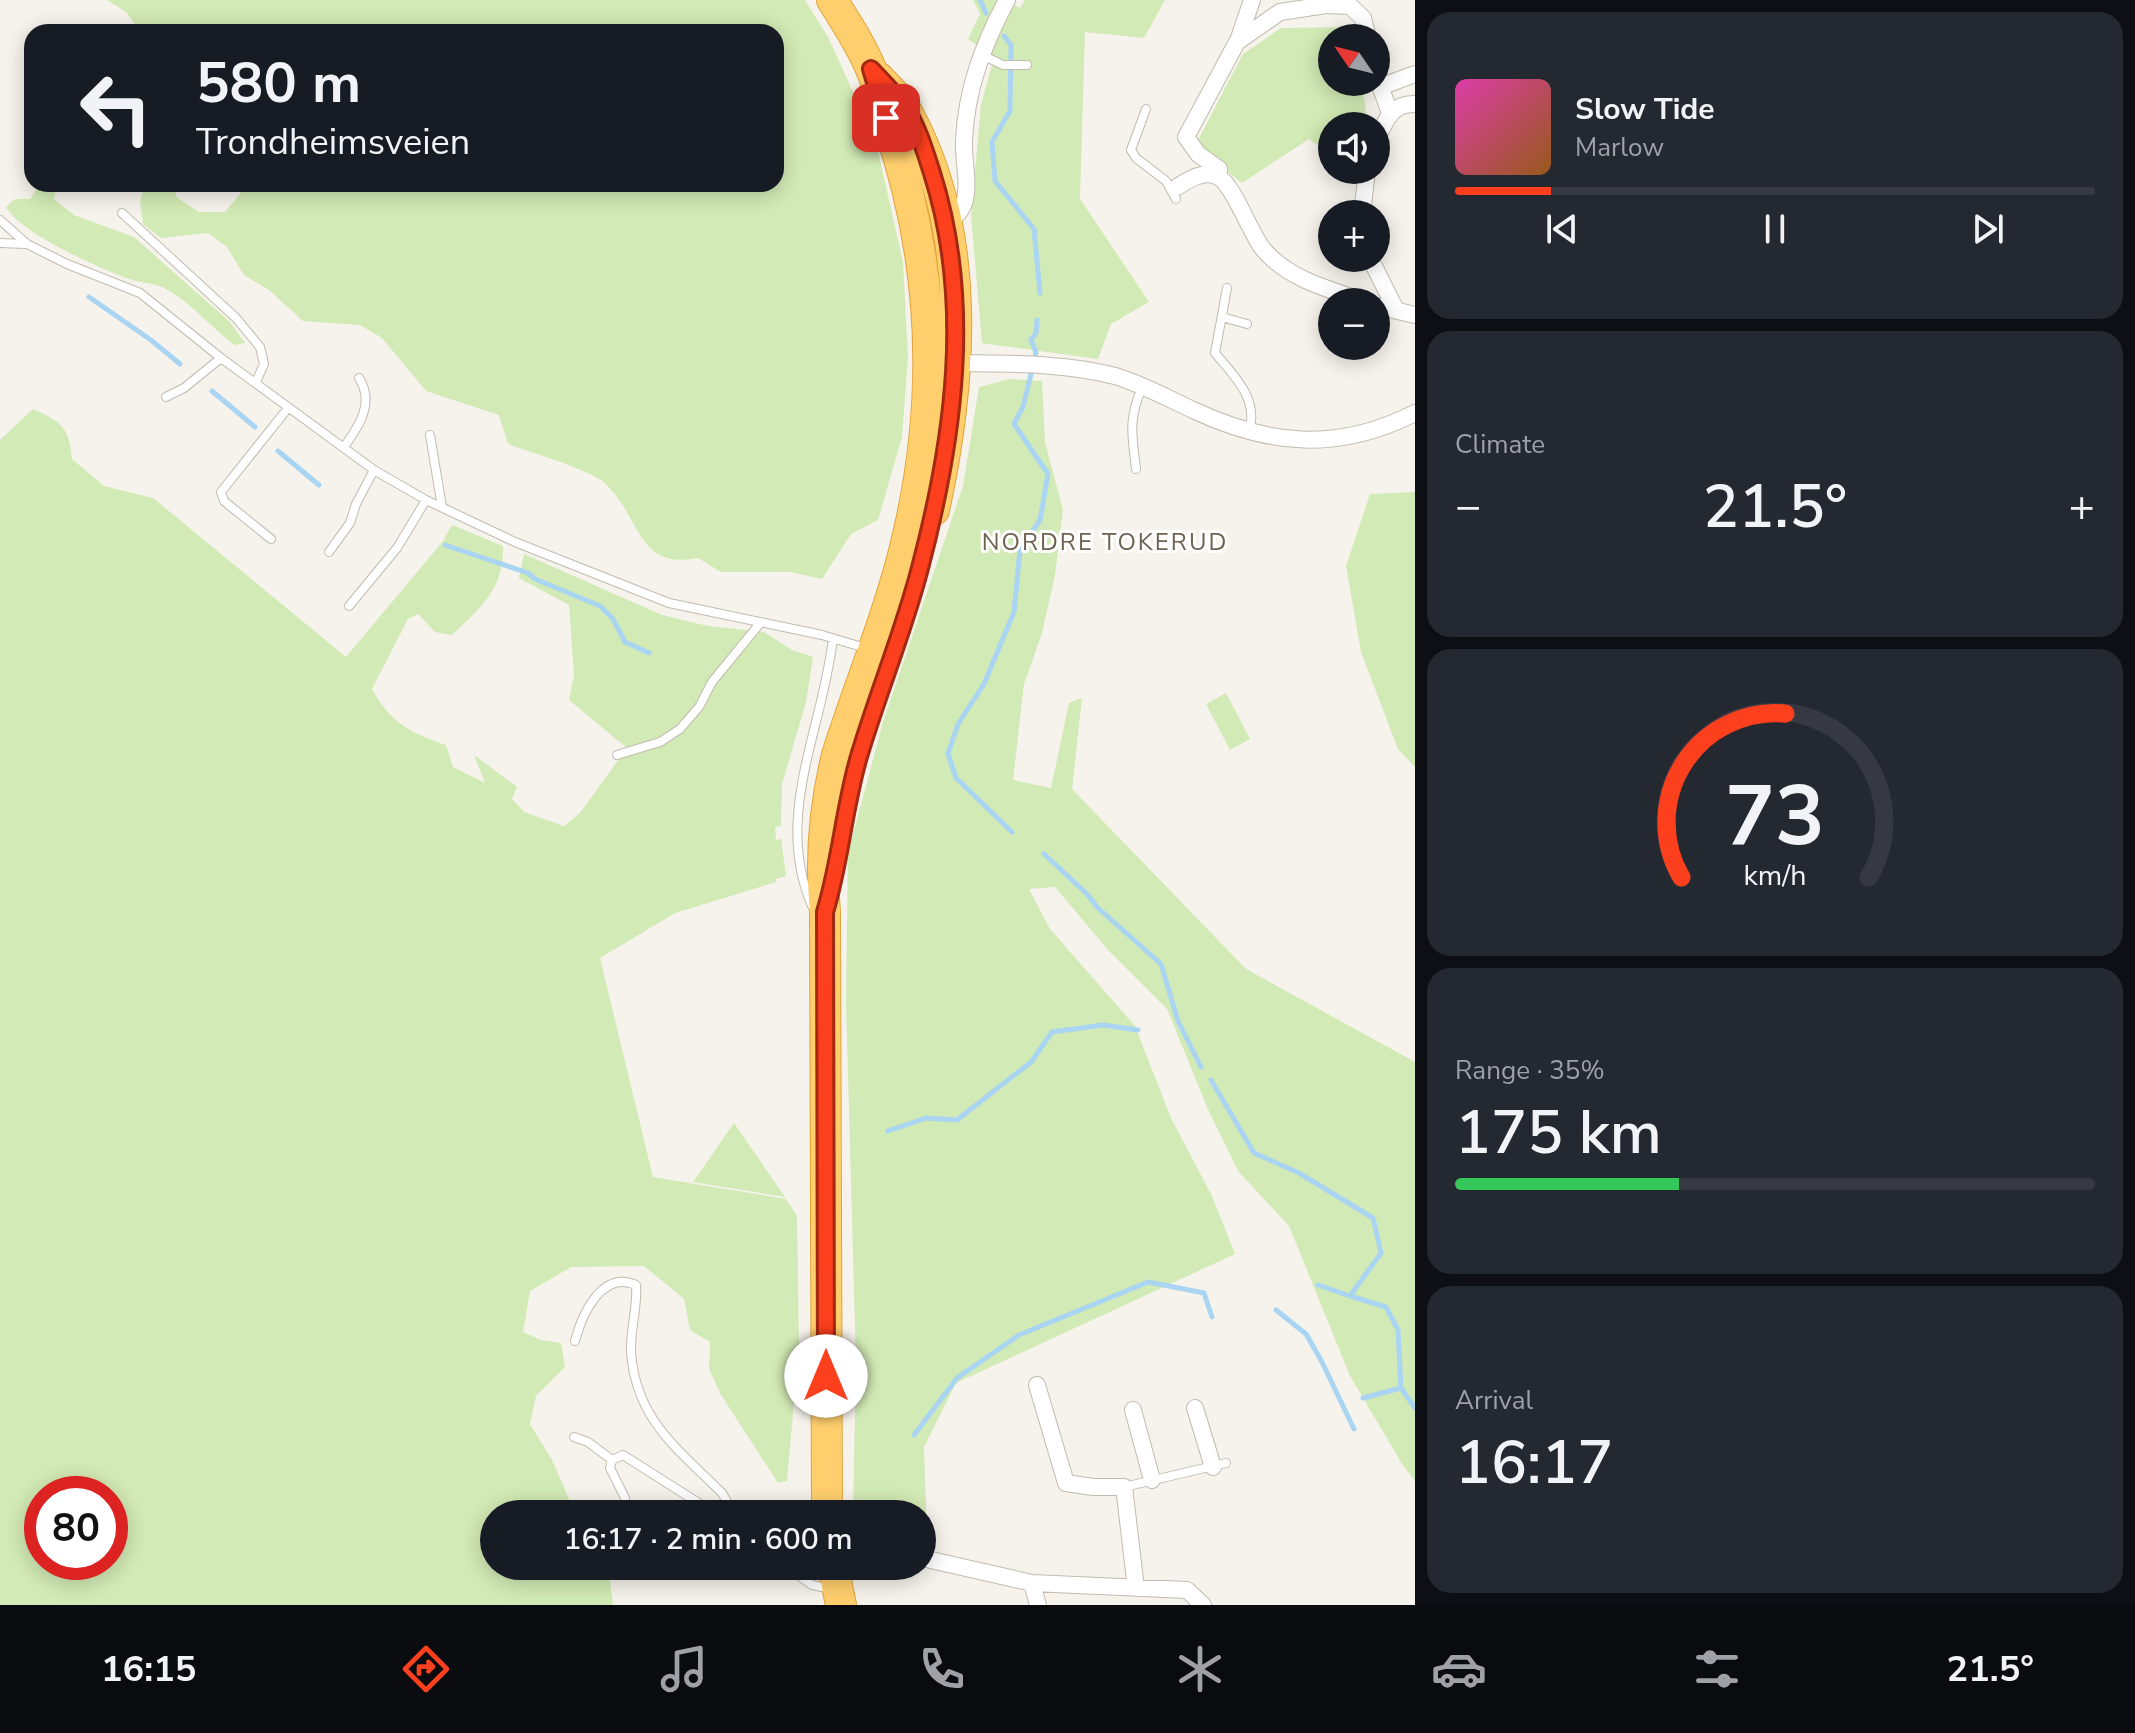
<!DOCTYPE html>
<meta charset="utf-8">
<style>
body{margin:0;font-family:"Nunito Sans",sans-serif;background:#242831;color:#f1f3f6;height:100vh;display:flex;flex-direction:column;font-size:30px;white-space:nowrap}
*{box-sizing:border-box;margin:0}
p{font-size:26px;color:#9ea1a6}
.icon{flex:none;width:44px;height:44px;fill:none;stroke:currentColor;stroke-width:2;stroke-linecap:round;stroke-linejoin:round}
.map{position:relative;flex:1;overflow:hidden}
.sheet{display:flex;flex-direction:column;gap:12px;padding:12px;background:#0d0f14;width:720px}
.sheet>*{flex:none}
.top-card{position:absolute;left:24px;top:24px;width:760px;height:168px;border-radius:24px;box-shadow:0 4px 20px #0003;background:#171b24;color:#f1f3f6;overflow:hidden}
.needle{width:52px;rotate:305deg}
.tools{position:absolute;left:1318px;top:24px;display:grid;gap:16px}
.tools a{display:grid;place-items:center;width:72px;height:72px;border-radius:50%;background:#171b24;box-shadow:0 4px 20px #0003;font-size:40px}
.speed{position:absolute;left:24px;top:1476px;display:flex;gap:16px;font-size:40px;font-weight:700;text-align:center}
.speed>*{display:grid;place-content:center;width:104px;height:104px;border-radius:50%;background:#171b24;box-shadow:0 4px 20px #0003;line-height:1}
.speed .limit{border:12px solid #d22;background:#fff;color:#111}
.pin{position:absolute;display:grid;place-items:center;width:68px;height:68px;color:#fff;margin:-34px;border-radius:16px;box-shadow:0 4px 12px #0006}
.me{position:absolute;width:88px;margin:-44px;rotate:0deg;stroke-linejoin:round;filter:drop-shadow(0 0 6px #0008)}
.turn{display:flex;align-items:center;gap:28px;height:168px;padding:0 40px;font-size:36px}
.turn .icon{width:104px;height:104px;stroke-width:2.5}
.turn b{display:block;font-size:56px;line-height:68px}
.big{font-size:60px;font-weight:600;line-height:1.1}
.sheet .tile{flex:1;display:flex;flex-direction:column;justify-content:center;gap:12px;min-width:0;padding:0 28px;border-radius:24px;background:#242831}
.sheet .dial{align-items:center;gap:0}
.dial svg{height:208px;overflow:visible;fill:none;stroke:#363941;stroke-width:7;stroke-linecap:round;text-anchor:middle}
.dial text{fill:#f1f3f6;stroke:none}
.song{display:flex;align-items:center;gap:24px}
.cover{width:96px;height:96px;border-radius:12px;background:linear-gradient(135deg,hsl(320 70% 55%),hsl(30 70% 35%))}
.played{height:8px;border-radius:4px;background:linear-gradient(90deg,#fc3f1d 15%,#363941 15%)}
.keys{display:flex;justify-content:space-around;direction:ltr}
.heat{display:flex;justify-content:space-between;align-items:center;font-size:44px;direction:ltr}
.charge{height:12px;border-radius:6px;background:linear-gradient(90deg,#34c759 35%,#363941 0)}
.trip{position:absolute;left:480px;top:1500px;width:456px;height:80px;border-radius:40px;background:#171b24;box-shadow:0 4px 20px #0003;font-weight:600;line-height:80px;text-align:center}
.dock{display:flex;height:128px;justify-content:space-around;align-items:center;background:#090b0e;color:#9ea1a6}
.dock .icon{width:56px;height:56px}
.dock .on{color:#fc3f1d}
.dock b{font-size:36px;color:#f1f3f6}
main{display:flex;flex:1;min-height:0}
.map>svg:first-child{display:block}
.green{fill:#d2eab5;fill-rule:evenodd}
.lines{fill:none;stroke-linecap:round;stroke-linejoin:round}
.stream{stroke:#a9d4f2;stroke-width:5}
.lane-casing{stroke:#c2bbae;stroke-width:10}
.street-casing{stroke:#c2bbae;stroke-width:18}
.highway-casing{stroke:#e0a43c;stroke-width:32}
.lane{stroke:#fff;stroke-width:8}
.street{stroke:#fff;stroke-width:16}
.highway{stroke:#ffcf6e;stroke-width:30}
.route-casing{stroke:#a42913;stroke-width:20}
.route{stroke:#fc3f1d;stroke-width:14}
.labels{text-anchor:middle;stroke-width:6;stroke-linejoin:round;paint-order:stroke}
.neighbourhood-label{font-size:24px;letter-spacing:2px;fill:#6e6250;stroke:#fff}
</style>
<main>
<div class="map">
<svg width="1415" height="1605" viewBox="0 0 1415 1605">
<rect width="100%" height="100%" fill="#f6f3ec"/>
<path class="green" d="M107,0H805L828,37L876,143L903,262L908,357L902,437L878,520L851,534L822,579L790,572H721L698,558C642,569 642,528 614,493C610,489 606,483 601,480C578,466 535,454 508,444L499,415L426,391L382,338L360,325L303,321L269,290L244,275L227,247L208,233L161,238L143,224L140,201L145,184H175L176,197L199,212H225L240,194V184H776V32H140L126,12Z
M973,0H1005L1020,8L1025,0H1165L1144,38L1085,32L1080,199L1149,302L1111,324L1098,359L982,343L971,215L981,105L994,57L968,39L980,14Z
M1355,27L1357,38H1332V82H1362L1368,126H1332V156L1309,139L1242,183L1195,146L1243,54L1281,28Z
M46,184H57L54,199L74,215L134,237L230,322L245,343L235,345C211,328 188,299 162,287C153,283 142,283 132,280C101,269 21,234 6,207L15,199H30L38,187Z
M1010,379L1042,381L1045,442L1063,510L1055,575L1042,633L1024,684L1013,780L1051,788L1069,703L1082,698L1072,789L1246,969L1415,1062V1481L1404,1467L1350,1376L1289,1226L1238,1171L1207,1107L1167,1009L1108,950L1055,887L1029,889L1050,929L1135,1026L1171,1118L1212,1196L1235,1254L956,1383L924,1447L927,1535L922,1534V1514H853L856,1363L846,1002L848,853L883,722L963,486L979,387Z
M33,409C61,422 69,426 72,459L104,486L153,498L346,657L443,541L452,525L503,546C504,590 481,607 452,635L435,632L418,614L408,619L372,689C391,723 410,733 446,745L453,767L485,783L474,755L517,787L512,799L524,812L564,826L580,813L627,748L569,700L574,675L569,605L519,578L524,554L662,615L708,626L764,632L792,650L813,657L806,702L782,784L781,826L775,827L776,840L781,839L786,876L776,879V882L675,913L600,958L653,1177L786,1199L797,1216L799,1346L787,1481L778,1483L721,1395L709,1369L710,1342L690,1330L684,1299L644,1266L571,1267L530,1291L523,1332L541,1340L561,1343L565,1367L536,1396L530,1424L552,1460L570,1501L586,1507L589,1514H494V1566H608L613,1605H0V440ZM42,1494H110V1562H42Z
M1415,492V767L1398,749L1361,652L1346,566L1370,494Z
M1226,693L1250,739L1230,750L1206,704Z
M734,1123L785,1197L693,1182Z"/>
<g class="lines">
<path class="stream" d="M980,0L986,13
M1004,36L1011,45L1010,111L992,142L995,181L1034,229L1040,293
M89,297L148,338
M151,340L180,364
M1034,360L1036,352L1031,340L1036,333L1037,320
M212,391L255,427
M278,451L319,485
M445,545L528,573L535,579L600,606L613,619L625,642L649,653
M1012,832L956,778L948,754L958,724L984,684L1014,612L1020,550L1040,520L1048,474L1014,424L1023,407L1032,370
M1044,854L1086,893L1098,908L1161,964L1178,1021L1201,1067
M1211,1080L1254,1153L1299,1173L1373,1218L1381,1253L1350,1296L1386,1307L1398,1330L1401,1388L1415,1408
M888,1131L926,1118L957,1120L1031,1062L1052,1032L1103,1025L1138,1030
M1318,1285L1350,1296
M1276,1310L1306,1334L1322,1362L1354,1429
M1363,1398L1401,1388
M914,1435L957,1378L1019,1335L1148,1282L1204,1293L1212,1317"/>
<g class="lane-casing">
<path id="lane" d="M982,55L1003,65H1027
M1146,109L1131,150L1136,158L1166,181L1176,199
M122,213L236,318L260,347L264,364L256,382
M0,220L27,244L67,264L140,293L221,358L374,470L426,500L515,542L669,603L822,635L892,656
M0,243L26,244
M1227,288L1215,353C1235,377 1259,399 1249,432
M1222,317L1247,324
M166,397L184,388L221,358
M430,435L442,507
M344,447C359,426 375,403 359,378
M1136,469C1132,434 1128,421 1142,387
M271,539L224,501L221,492L288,408
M329,552L350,523L356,504L374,470
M349,606L397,548L426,500
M617,755L660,742L680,729L699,707L712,682L761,622
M812,906C773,816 823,729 833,638
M575,1341C582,1314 602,1270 636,1285C638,1307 630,1329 631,1352C636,1420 678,1449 722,1493L729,1505V1514
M574,1437L588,1442L612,1460
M1124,1487L1226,1463
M624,1514L625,1498L610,1468L612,1460L623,1455L716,1514
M785,1566L812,1585L832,1589"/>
</g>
<g class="street-casing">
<path id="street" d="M1238,41L1252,0
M1376,75L1390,113
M1380,87L1415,74
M1376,141C1385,122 1391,103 1415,104
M1218,177L1219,169L1198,154L1186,137L1237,42L1280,12L1326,5L1350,6L1363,18L1368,38
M1177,187C1188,180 1203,170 1217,176C1233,183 1250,233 1263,249C1289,280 1329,289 1366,302
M1362,214L1367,170
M943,224C953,220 960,214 964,203C970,184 963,161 964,141C966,90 983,45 1007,0
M1370,258L1395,308
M1376,306L1415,315
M951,363C1005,364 1062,362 1115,376C1142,384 1167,398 1193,410C1270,446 1338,452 1415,413
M1037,1385L1066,1483L1093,1487H1124L1136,1588
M1195,1408L1213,1467
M1133,1410L1152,1480
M922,1558L1032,1583L1187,1590L1203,1605
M1032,1583L1038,1605"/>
</g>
<g class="highway-casing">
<path id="highway" d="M879,78C888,88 900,98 906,110C974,231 962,381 934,510
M827,1514L825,912C820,859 824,808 837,755C860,682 891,610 908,535C940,398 934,260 889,127C882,108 879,87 871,69C861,45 846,22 832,0
M833,1566L841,1605"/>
</g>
<use href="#lane" class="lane"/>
<use href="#street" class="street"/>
<use href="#highway" class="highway"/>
</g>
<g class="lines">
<g class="route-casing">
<path id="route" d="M826,1376L825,912C841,860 844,805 860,753C879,690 904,630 920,568C954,439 973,302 932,173C925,151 917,124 904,106C894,93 882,81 871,69L886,118"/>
</g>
<use href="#route" class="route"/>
</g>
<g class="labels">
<g class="neighbourhood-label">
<text x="1105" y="550">NORDRE TOKERUD</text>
</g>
</g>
</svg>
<div class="tools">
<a><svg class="needle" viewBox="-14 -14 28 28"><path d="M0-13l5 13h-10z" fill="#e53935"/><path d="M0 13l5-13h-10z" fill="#9ea1a6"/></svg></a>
<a><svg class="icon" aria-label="sound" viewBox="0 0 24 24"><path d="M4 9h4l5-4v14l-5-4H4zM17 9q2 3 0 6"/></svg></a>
<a>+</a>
<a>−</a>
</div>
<div class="speed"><div class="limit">80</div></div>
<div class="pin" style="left:886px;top:118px;background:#d93025"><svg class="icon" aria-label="arrive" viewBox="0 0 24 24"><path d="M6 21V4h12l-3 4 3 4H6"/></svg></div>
<svg class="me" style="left:826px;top:1376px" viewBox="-20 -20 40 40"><circle r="19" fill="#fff"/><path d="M0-13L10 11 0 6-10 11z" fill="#fc3f1d"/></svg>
<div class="trip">16:17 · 2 min · 600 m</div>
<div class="top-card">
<div class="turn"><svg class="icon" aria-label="left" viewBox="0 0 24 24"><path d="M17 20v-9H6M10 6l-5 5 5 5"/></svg><div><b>580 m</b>Trondheimsveien</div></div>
</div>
</div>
<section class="sheet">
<div class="tile">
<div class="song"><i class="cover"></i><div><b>Slow Tide</b><p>Marlow</p></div></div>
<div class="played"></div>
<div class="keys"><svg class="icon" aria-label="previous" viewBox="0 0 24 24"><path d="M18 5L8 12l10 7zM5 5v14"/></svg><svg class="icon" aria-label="pause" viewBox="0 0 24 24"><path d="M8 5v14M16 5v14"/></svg><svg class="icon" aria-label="next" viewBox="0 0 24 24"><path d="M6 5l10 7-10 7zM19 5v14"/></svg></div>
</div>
<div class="tile"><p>Climate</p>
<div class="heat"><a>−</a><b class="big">21.5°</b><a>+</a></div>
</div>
<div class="tile dial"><svg viewBox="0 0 100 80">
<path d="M14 69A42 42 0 1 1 86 69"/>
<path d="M14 69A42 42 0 0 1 54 6" stroke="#fc3f1d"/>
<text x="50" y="56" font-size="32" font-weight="700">73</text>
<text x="50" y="72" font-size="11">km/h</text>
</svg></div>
<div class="tile"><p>Range · 35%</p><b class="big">175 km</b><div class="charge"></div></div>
<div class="tile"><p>Arrival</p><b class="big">16:17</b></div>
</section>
</main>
<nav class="dock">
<b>16:15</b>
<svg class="icon on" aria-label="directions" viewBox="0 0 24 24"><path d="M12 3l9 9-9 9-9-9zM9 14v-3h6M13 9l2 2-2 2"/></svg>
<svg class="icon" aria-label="music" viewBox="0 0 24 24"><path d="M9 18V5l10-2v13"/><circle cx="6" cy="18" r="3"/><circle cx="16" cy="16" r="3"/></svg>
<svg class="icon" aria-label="phone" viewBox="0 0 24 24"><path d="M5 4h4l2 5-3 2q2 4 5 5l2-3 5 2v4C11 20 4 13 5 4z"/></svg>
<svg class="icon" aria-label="climate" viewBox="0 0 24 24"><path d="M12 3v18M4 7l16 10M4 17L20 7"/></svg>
<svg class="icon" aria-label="car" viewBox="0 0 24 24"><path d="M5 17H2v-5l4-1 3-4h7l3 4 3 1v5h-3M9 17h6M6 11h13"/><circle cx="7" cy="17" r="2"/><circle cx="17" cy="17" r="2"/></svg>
<svg class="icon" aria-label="filters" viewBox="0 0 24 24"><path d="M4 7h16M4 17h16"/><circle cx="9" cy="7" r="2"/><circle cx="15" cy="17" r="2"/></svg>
<b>21.5°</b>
</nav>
